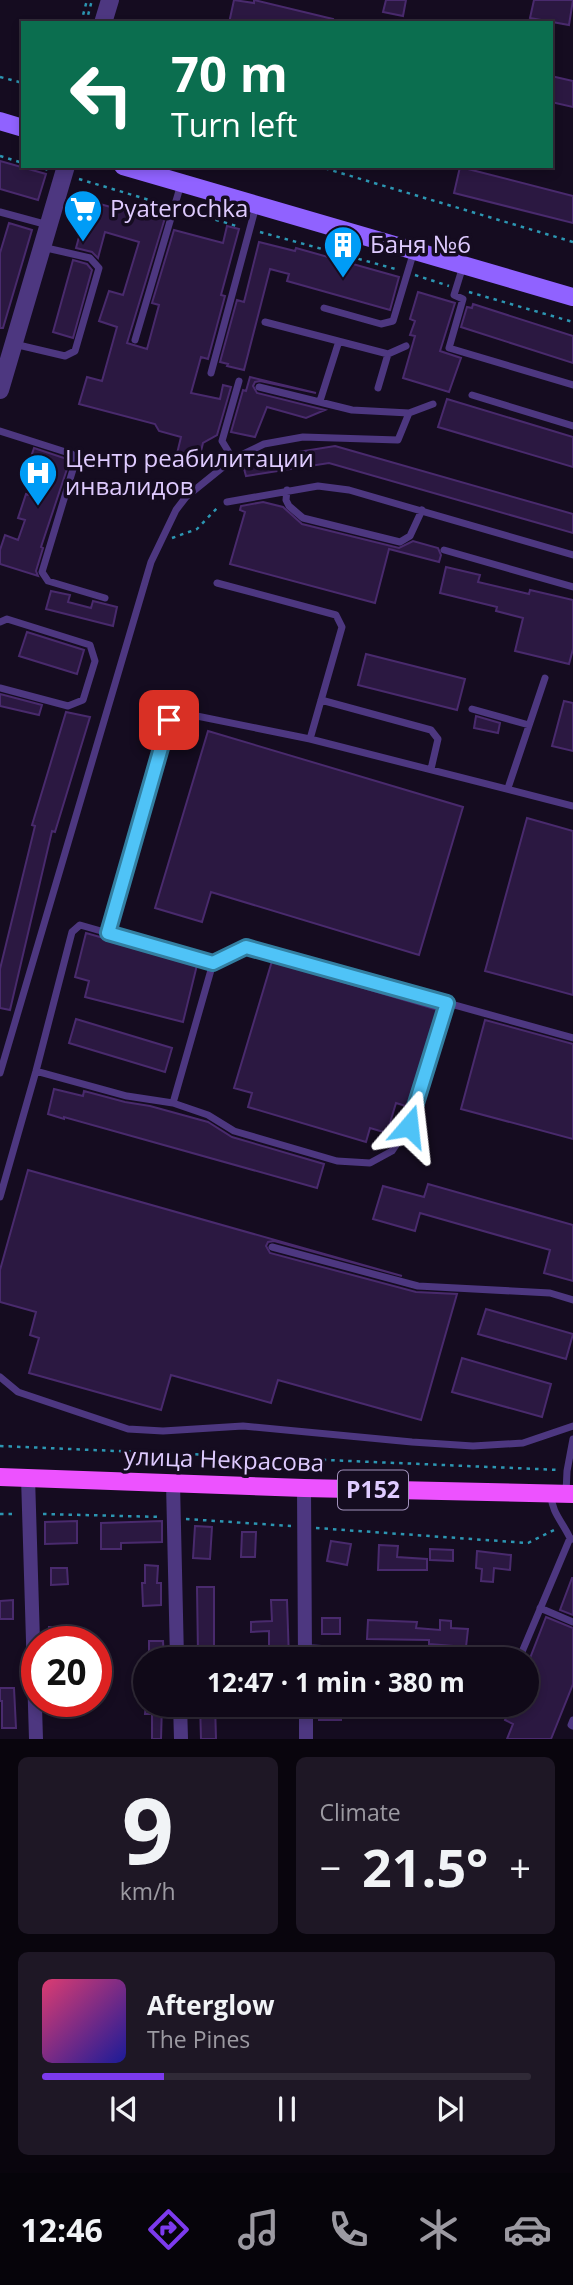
<!DOCTYPE html>
<meta charset="utf-8">
<style>
body{margin:0;font-family:"Open Sans",sans-serif;background:#1e1725;color:#f1f3f6;height:100vh;display:flex;flex-direction:column;font-size:26px;white-space:nowrap}
*{box-sizing:border-box;margin:0}
p{font-size:23px;color:#9c9aa2}
.icon{flex:none;width:38px;height:38px;fill:none;stroke:currentColor;stroke-width:2;stroke-linecap:round;stroke-linejoin:round}
.map{position:relative;height:1739px;overflow:hidden}
.drawer{display:flex;flex-direction:column;gap:18px;padding:18px;background:#09050d;flex:1}
.drawer>*{flex:none}
.top-card{position:absolute;left:21px;top:21px;width:532px;height:147px;border-radius:0px;box-shadow:0 4px 10px #0003,0 0 0 2px #302a37;background:#0b6e4f;color:#fff;overflow:hidden}
.speed{position:absolute;left:21px;top:1626px;display:flex;gap:14px;font-size:35px;font-weight:700;text-align:center}
.speed>*{display:grid;place-content:center;width:91px;height:91px;border-radius:50%;background:#100918;box-shadow:0 4px 10px #0003,0 0 0 2px #302a37;line-height:1}
.speed .limit{border:10px solid #d22;background:#fff;color:#111}
.pin{position:absolute;display:grid;place-items:center;width:60px;height:60px;color:#fff;margin:-30px;border-radius:14px;box-shadow:0 4px 10px #0006}
.me{position:absolute;width:77px;margin:-38px;rotate:17deg;stroke-linejoin:round;filter:drop-shadow(0 0 5px #0008)}
.turn{display:flex;align-items:center;gap:24px;height:147px;padding:0 35px;font-size:32px}
.turn .icon{width:91px;height:91px;stroke-width:2.5}
.turn b{display:block;font-size:49px;line-height:60px}
.big{font-size:52px;font-weight:700;line-height:1.1}
.drawer .tile{flex:1;display:flex;flex-direction:column;justify-content:center;gap:10px;min-width:0;padding:0 24px;border-radius:10px;background:#1e1725}
.drawer .dial{align-items:center;gap:0}
.dial b{font-size:91px;line-height:1}
.song{display:flex;align-items:center;gap:21px}
.cover{width:84px;height:84px;border-radius:10px;background:linear-gradient(135deg,hsl(340 70% 55%),hsl(240 70% 35%))}
.played{height:7px;border-radius:4px;background:linear-gradient(90deg,#7c3aed 25%,#302a37 25%)}
.keys{display:flex;justify-content:space-around;direction:ltr}
.heat{display:flex;justify-content:space-between;align-items:center;font-size:38px;direction:ltr}
.drawer .tiles{flex:1;display:grid;gap:18px;grid-template-columns:1fr 1fr}
.tile:last-child{grid-column:span 2}
.trip{position:absolute;left:133px;top:1647px;width:406px;height:70px;border-radius:35px;background:#100918;box-shadow:0 4px 10px #0003,0 0 0 2px #302a37;font-weight:700;line-height:70px;text-align:center}
.dock{display:flex;height:112px;justify-content:space-around;align-items:center;background:#06040a;color:#9c9aa2}
.dock .icon{width:49px;height:49px}
.dock .active{color:#7c3aed}
.dock b{font-size:32px;color:#f1f3f6}
.map>svg:first-child{display:block}
.building{fill:#2b1841;stroke:#492a6d;stroke-width:2}
.lines{fill:none;stroke-linecap:round;stroke-linejoin:round}
.path{stroke:#2c96b2;stroke-width:2.5;stroke-dasharray:3.5 5;stroke-linecap:butt}
.service{stroke:#4d3780;stroke-width:7}
.minor{stroke:#4d3780;stroke-width:14}
.tertiary{stroke:#4d3780;stroke-width:18}
.secondary{stroke:#9062ff;stroke-width:18}
.primary{stroke:#ed52ff;stroke-width:18}
.route-casing{stroke:#337fa1;stroke-width:18}
.route{stroke:#4fc3f7;stroke-width:12}
.labels{text-anchor:middle;stroke-width:7;stroke-linejoin:round;paint-order:stroke}
.shield{fill:#150c20;stroke:#a292bc;stroke-width:2}
.shield-label{font-size:23px;font-weight:bold;fill:#dfcbff}
.poi-label{font-size:24px;fill:#dfcbff;stroke:#150c20;text-anchor:start}
.street-label{font-size:24px;fill:#dfcbff;stroke:#150c20}
</style>
<div class="map">
<svg width="573" height="1739" viewBox="0 0 573 1739">
<rect width="100%" height="100%" fill="#150c20"/>
<path class="building" d="M234,0L254,3V0L333,19L332,23H229Z
M386,0H406L403,16L383,12Z
M534,0H573L569,25L530,18Z
M551,76L573,81V107L551,102Z
M0,161L46,174L38,200L0,189Z
M460,167L573,196V223L454,193Z
M89,201L147,217L151,203L168,208L127,343L147,349L159,305L152,303L174,230L223,243L227,226L239,229L221,295L225,296L208,359L201,357L191,393L220,399L223,385L231,387L217,435L203,443L197,467L175,462L181,437L159,431L155,424L79,404L87,377L102,381L117,327L99,321L109,291L123,295L139,242L105,232L98,258L92,252L76,248Z
M9,223L32,230L3,328H0V253Z
M259,242L295,251L296,248L399,277L390,310L287,281L289,274L270,269L244,370L227,366L228,364L220,362L237,300L244,302Z
M73,260L87,264L92,270L73,338L53,332Z
M418,292L455,303L440,351L461,358L449,392L403,378L415,336L410,335L415,321L410,319Z
M473,304L573,336V363L461,327L467,307L472,308Z
M250,377L316,393L260,381L255,382L253,386L257,393L325,410L306,418L267,407L255,437L231,432L243,390L246,391Z
M447,399L573,437V467L438,427Z
M335,446L573,514V533L329,463L246,476L242,461Z
M34,448L67,459L68,466L41,547L43,548L36,571L38,576L0,564V550L5,535L18,540L25,520L18,518L26,494L33,496L40,476L26,472Z
M263,502L283,507L302,524L399,548L413,541L438,548L441,555L439,562L389,549L375,603L230,564L245,512L240,510L241,506Z
M446,567L480,575L478,582L529,594L530,590L573,600V649L569,664L515,651L523,618L496,611L497,607L440,593Z
M51,591L70,595L68,602L91,608L93,601L117,607L113,626L46,609Z
M27,632L84,650L77,674L19,656Z
M366,654L465,679L457,710L358,685Z
M0,694L42,705L39,715L0,706Z
M148,698L169,703L167,714L145,711Z
M564,701L573,703V751L552,746Z
M66,712L90,717L55,832L52,831L10,1010L0,1008V969L35,826L32,825Z
M476,716L500,723L498,733L474,728Z
M208,731L463,807L419,955L211,892L202,922L155,908Z
M527,818L573,831V995L485,971Z
M86,933L197,965L183,1022L85,997L89,981L75,977Z
M272,961L438,1010L409,1107L396,1103L387,1133L370,1128L366,1142L248,1107L252,1093L234,1088Z
M76,1019L172,1048L165,1072L69,1043Z
M485,1020L573,1044V1139L461,1109Z
M54,1089L83,1096L84,1091L125,1102L150,1106L208,1122L232,1137L324,1164L317,1188L64,1117V1119L48,1114Z
M28,1170L402,1276L274,1241L268,1242L266,1246L270,1253L416,1292L457,1294L421,1420L278,1380L271,1403L171,1375L161,1410L29,1373L39,1338L30,1335L36,1312L0,1302V1270Z
M428,1184L573,1225V1281L544,1273L550,1250L420,1213L415,1231L373,1219L383,1186L424,1197Z
M486,1309L573,1334L566,1359L478,1334Z
M462,1358L551,1384L542,1417L452,1392Z
M77,1521V1543L45,1544V1522Z
M162,1521V1542L121,1543V1549H101V1523Z
M195,1526L212,1527L210,1559L193,1558Z
M242,1532H256L255,1557H241Z
M331,1541L351,1544L347,1565L327,1561Z
M379,1545L398,1546L397,1557L427,1559V1570H378Z
M430,1549L453,1550V1561L430,1560Z
M477,1551L511,1555L510,1570L494,1568L493,1582L481,1581L482,1569L476,1568Z
M145,1565L158,1566L157,1583H161V1605L143,1606L142,1583H145Z
M51,1568H67L68,1584L51,1585Z
M572,1578H573V1615L560,1610Z
M197,1587H214V1654H198Z
M13,1600V1619H0V1601Z
M271,1600H287L289,1659H269V1631L251,1632V1622L272,1621Z
M546,1617L573,1628V1684L551,1739H507L513,1724L505,1720L511,1704H527V1666Z
M322,1618H340V1634H322Z
M368,1620L417,1622L416,1628L440,1630V1620L451,1621V1628L468,1629L466,1647L429,1644V1640L367,1639Z
M49,1627L87,1630L86,1640L48,1642Z
M149,1641H163L164,1659H149Z
M0,1688H14L16,1728H2V1701H0Z
M146,1704H162L161,1739H152V1714H145Z
M200,1704H215L216,1739H201Z
M319,1704H331V1708H341V1720H319Z"/>
<g class="lines">
<path class="path" d="M81,23L87,0
M86,23L92,0
M0,77L23,83
M0,156L23,163
M36,166L49,170
M317,166L573,242
M79,179L166,205
M183,210L240,227
M260,232L399,270
M415,275L449,286
M469,292L573,322
M172,538L197,529L218,507
M0,1446L560,1470
M0,1514H15
M43,1514L162,1517
M186,1519L291,1526
M316,1528L528,1543L554,1530"/>
<path class="service" d="M0,212L48,225
M463,266L454,295L463,299L449,348L573,385
M324,308L381,324L393,321L414,251
M265,322L388,354
M135,340L181,184
M14,344L65,356L75,351L99,268L90,258L42,247
M211,373L256,206
M259,387L352,410L409,413
M378,388L388,354L406,346
M472,395L573,426
M320,401L339,341
M0,431L72,454L74,466L42,572L48,581L105,598
M233,459L222,441L239,381
M287,490L286,500L289,506L303,518L400,542L410,536L422,510
M227,502L318,486L349,490L573,555
M444,550L573,587
M217,583L336,615L342,627L310,739
M0,622L7,619L90,645L95,661L83,700L68,706L0,688
M321,700L431,730L438,739L431,769
M472,709L529,725
M508,788L545,678
M109,933L169,720L182,713L310,739L573,806
M213,963L173,1103L208,1115L234,1131L337,1161L370,1163L392,1151L409,1126L447,1003
M36,1071L127,1096L173,1103
M0,1073L151,562L176,510L186,497L233,459L264,444L303,437L398,440L409,413L433,404
M0,1197L36,1071L72,932L80,925L213,963L246,947L573,1038
M272,1247L418,1286L550,1293L573,1300
M0,1377L18,1392L128,1429L163,1431L243,1426L412,1442L473,1446L523,1443L573,1426
M566,1493L567,1471L573,1439
M551,1495C552,1513 562,1521 570,1538L572,1539
M540,1608L573,1622
M519,1659L570,1538
M573,1720L571,1725L573,1726"/>
<path class="minor" d="M28,1477L36,1739
M173,1483L177,1659
M304,1488L305,1659
M305,1651L433,1659
M180,1704L181,1739
M306,1704V1739"/>
<path class="tertiary" d="M103,23L110,0
M0,390L66,166"/>
<path class="secondary" d="M0,121L23,128
M123,166L573,297"/>
<path class="primary" d="M0,1477L304,1488L573,1494"/>
</g>
<g class="lines">
<g class="route-casing">
<path id="route" d="M169,720L108,933L213,963L246,947L447,1003L409,1126"/>
</g>
<use href="#route" class="route"/>
</g>
<defs>
<g id="supermarket-pin" transform="scale(2.0125)"><path d="M0 17L-7.5 6A9.5 9.5 0 1 1 7.5 6Z" fill="#009cf6" stroke="#150c20"/><path d="M-6-5.5h2.5l.6 2H6L4.5 2H-2.5L-4.4-4H-6ZM-1.5 3.2a1.3 1.3 0 1 0 .1 0ZM3 3.2a1.3 1.3 0 1 0 .1 0Z" fill="#fff"/></g>
<g id="building-pin" transform="scale(2.0125)"><path d="M0 17L-7.5 6A9.5 9.5 0 1 1 7.5 6Z" fill="#009cf6" stroke="#150c20"/><path d="M-4-6H4V6H1V3H-1V6H-4ZM-2.5-4.3h1.7v1.8h-1.7ZM.8-4.3h1.7v1.8H.8ZM-2.5-1h1.7V.8h-1.7ZM.8-1h1.7V.8H.8Z" fill="#fff"/></g>
<g id="hospital-pin" transform="scale(2.0125)"><path d="M0 17L-7.5 6A9.5 9.5 0 1 1 7.5 6Z" fill="#009cf6" stroke="#150c20"/><path d="M-5-5h3v3.5h4V-5h3V5h-3V1.5h-4V5h-3Z" fill="#fff"/></g>
</defs>
<g fill-rule="evenodd">
<use href="#supermarket-pin" x="83" y="209"/>
<use href="#building-pin" x="343" y="245"/>
<use href="#hospital-pin" x="38" y="473"/>
</g>
<g class="labels">
<rect class="shield" x="338" y="1470.5" width="70" height="39" rx="5"/>
<g class="shield-label">
<text x="373" y="1498">Р152</text>
</g>
<g class="poi-label">
<text x="110" y="217">Pyaterochka</text>
<text x="370" y="253">Баня №6</text>
<text x="65" y="467">Центр реабилитации<tspan x="65" dy="28">инвалидов</tspan></text>
</g>
<g class="street-label">
<text transform="translate(224 1460) rotate(2)" y="8">улица Некрасова</text>
</g>
</g>
</svg>
<div class="speed"><div class="limit">20</div></div>
<div class="pin" style="left:169px;top:720px;background:#d93025"><svg class="icon" aria-label="arrive" viewBox="0 0 24 24"><path d="M6 21V4h12l-3 4 3 4H6"/></svg></div>
<svg class="me" style="left:409px;top:1126px" viewBox="-20 -20 40 40"><path d="M0-17L14 15 0 8-14 15z" fill="#4fc3f7" stroke="#fff" stroke-width="4"/></svg>
<div class="trip">12:47 · 1 min · 380 m</div>
<div class="top-card">
<div class="turn"><svg class="icon" aria-label="left" viewBox="0 0 24 24"><path d="M17 20v-9H6M10 6l-5 5 5 5"/></svg><div><b>70 m</b>Turn left</div></div>
</div>
</div>
<section class="drawer">
<div class="tiles">
<div class="tile dial"><b>9</b><p>km/h</p></div>
<div class="tile"><p>Climate</p>
<div class="heat"><a>−</a><b class="big">21.5°</b><a>+</a></div>
</div>
<div class="tile">
<div class="song"><i class="cover"></i><div><b>Afterglow</b><p>The Pines</p></div></div>
<div class="played"></div>
<div class="keys"><svg class="icon" aria-label="previous" viewBox="0 0 24 24"><path d="M18 5L8 12l10 7zM5 5v14"/></svg><svg class="icon" aria-label="pause" viewBox="0 0 24 24"><path d="M8 5v14M16 5v14"/></svg><svg class="icon" aria-label="next" viewBox="0 0 24 24"><path d="M6 5l10 7-10 7zM19 5v14"/></svg></div>
</div>
</div>
</section>
<nav class="dock">
<b>12:46</b>
<svg class="icon active" aria-label="directions" viewBox="0 0 24 24"><path d="M12 3l9 9-9 9-9-9zM9 14v-3h6M13 9l2 2-2 2"/></svg>
<svg class="icon" aria-label="music" viewBox="0 0 24 24"><path d="M9 18V5l10-2v13"/><circle cx="6" cy="18" r="3"/><circle cx="16" cy="16" r="3"/></svg>
<svg class="icon" aria-label="phone" viewBox="0 0 24 24"><path d="M5 4h4l2 5-3 2q2 4 5 5l2-3 5 2v4C11 20 4 13 5 4z"/></svg>
<svg class="icon" aria-label="climate" viewBox="0 0 24 24"><path d="M12 3v18M4 7l16 10M4 17L20 7"/></svg>
<svg class="icon" aria-label="car" viewBox="0 0 24 24"><path d="M5 17H2v-5l4-1 3-4h7l3 4 3 1v5h-3M9 17h6M6 11h13"/><circle cx="7" cy="17" r="2"/><circle cx="17" cy="17" r="2"/></svg>
</nav>
